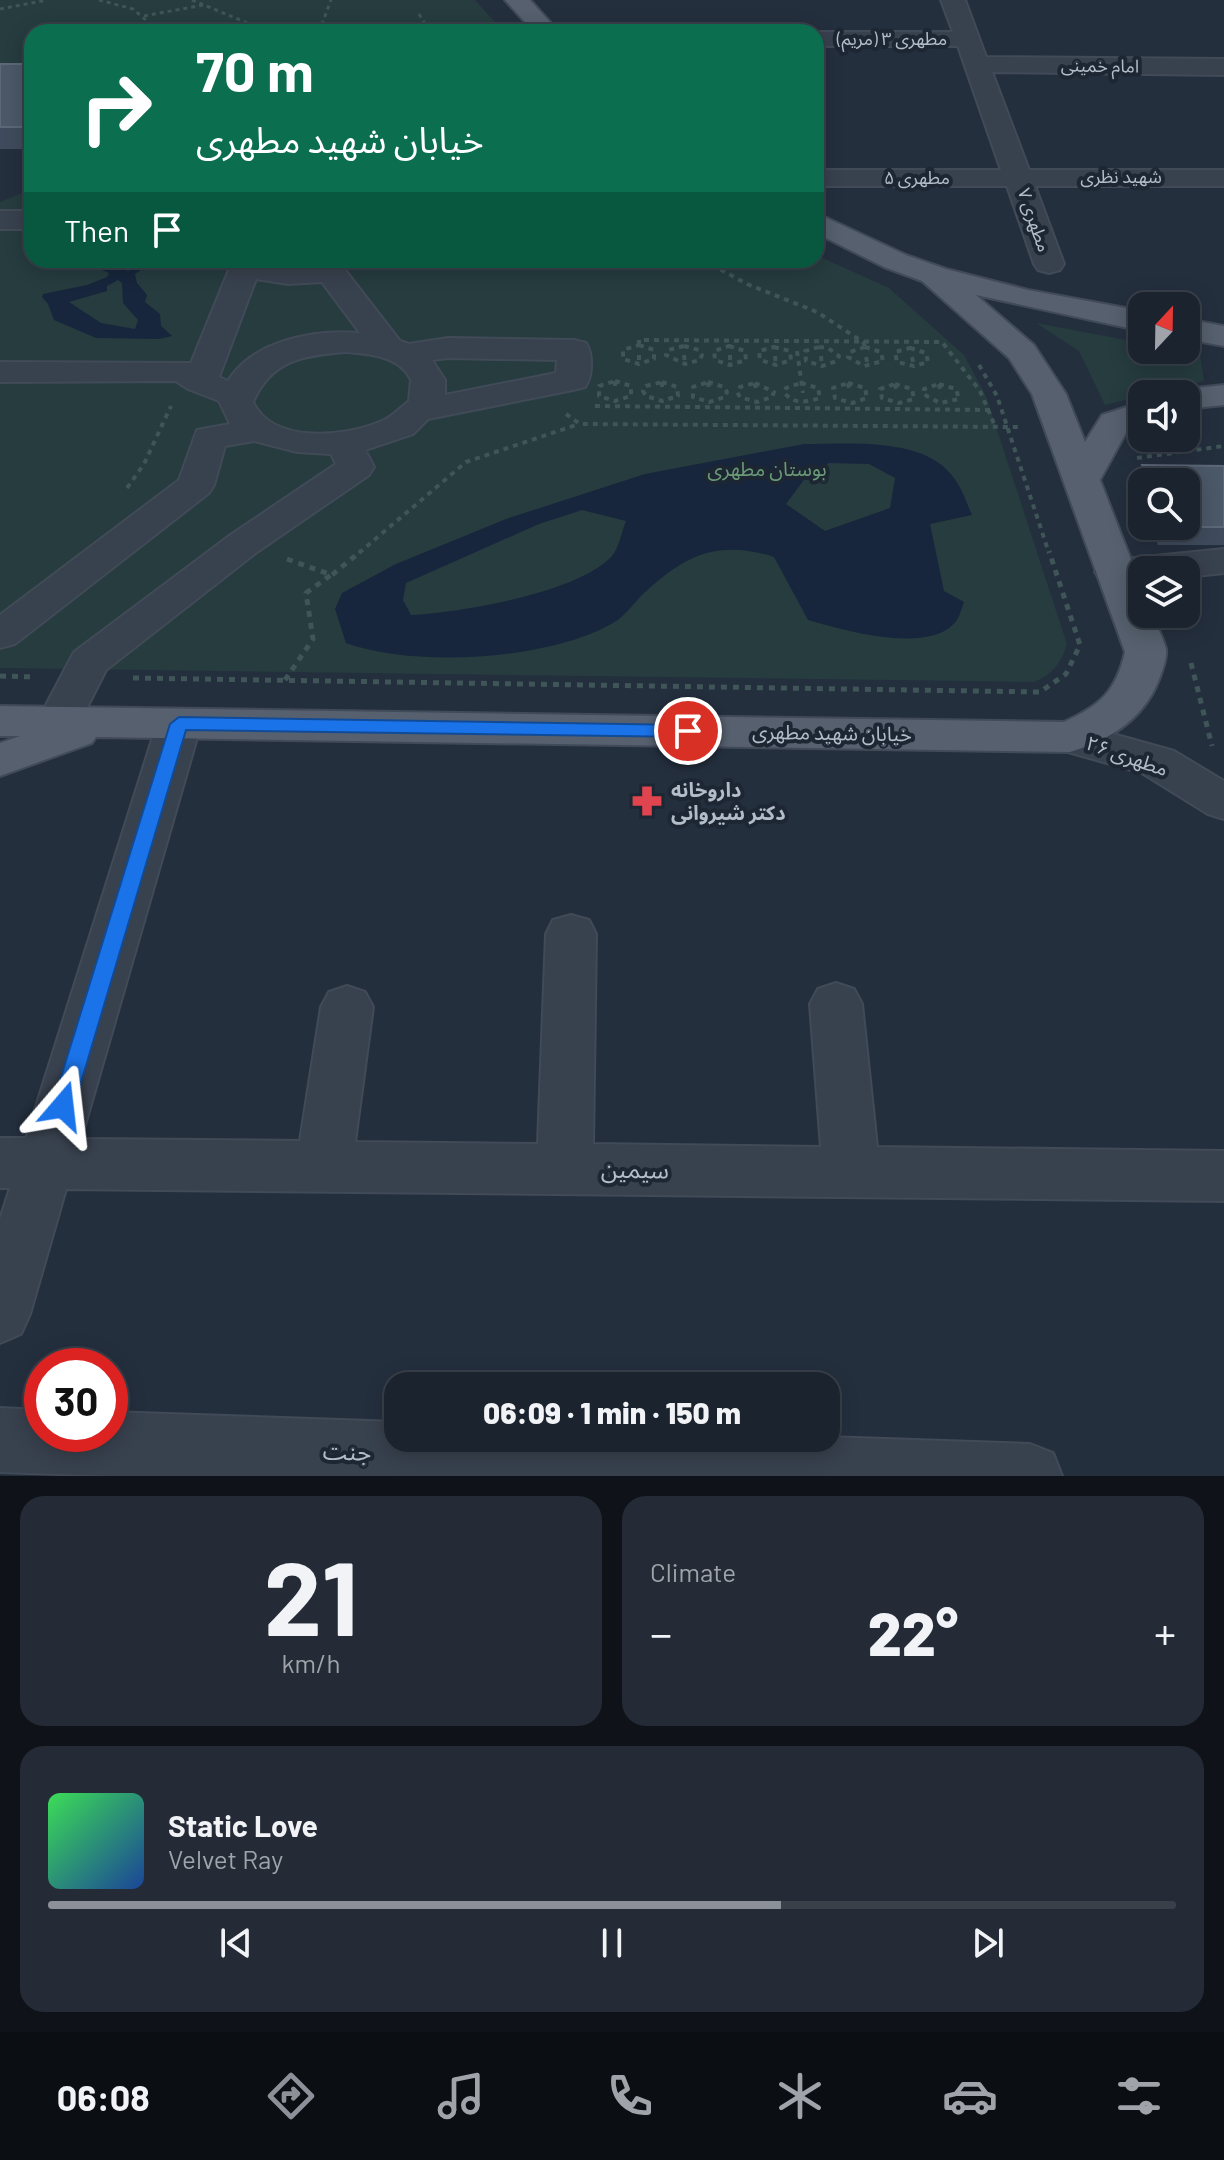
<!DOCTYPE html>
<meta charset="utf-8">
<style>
body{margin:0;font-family:Barlow,"Noto Sans Arabic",sans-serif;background:#242b36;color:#f1f3f6;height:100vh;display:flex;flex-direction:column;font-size:30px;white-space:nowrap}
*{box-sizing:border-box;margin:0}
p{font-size:26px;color:#a0a4aa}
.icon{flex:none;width:44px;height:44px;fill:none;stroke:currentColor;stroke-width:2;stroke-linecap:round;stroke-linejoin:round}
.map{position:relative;height:1476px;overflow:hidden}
.details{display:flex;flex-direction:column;gap:20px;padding:20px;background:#0f1319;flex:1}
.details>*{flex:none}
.banner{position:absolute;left:24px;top:24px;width:800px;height:244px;border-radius:24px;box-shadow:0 4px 20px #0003,0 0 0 2px #39404a;background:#0b6e4f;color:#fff;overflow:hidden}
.needle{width:52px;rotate:22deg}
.buttons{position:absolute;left:1128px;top:292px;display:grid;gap:16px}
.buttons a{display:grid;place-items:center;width:72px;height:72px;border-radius:16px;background:#1b232e;box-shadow:0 4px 20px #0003,0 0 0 2px #39404a;font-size:40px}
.speed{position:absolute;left:24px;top:1348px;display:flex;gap:16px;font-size:40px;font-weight:700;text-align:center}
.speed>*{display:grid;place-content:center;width:104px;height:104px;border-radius:50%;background:#1b232e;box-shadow:0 4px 20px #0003,0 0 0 2px #39404a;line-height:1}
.speed .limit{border:12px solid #d22;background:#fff;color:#111}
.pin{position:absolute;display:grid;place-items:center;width:68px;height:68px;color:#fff;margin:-34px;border:4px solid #fff;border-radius:50%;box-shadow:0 2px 8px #0007}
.me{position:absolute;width:88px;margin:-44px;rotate:17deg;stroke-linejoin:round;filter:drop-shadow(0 0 6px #0008)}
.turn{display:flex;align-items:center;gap:28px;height:168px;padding:0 40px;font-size:36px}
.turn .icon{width:104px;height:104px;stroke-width:2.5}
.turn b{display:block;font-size:56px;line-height:68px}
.then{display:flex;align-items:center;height:76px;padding:0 40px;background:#0003;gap:16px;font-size:30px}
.big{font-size:60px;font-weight:800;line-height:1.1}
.details .card{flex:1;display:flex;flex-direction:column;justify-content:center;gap:12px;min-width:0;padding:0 28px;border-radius:24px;background:#242b36}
.details .dial{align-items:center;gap:0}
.dial b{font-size:104px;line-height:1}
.song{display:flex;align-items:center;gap:24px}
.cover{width:96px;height:96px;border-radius:12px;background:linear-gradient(135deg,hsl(130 70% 55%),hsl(220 70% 35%))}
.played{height:8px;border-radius:4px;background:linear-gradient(90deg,#8c9099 65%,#39404a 65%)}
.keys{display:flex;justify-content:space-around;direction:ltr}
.heat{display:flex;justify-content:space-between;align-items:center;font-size:44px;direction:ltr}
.details .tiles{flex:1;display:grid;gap:20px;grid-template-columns:1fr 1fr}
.card:last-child{grid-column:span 2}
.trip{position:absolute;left:384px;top:1372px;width:456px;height:80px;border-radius:24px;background:#1b232e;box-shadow:0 4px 20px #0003,0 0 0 2px #39404a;font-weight:800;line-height:80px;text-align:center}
.dock{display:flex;height:128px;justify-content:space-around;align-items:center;background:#0b0e12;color:#a0a4aa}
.dock .icon{width:56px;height:56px}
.dock .active{color:#8c9099}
.dock b{font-size:36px;color:#f1f3f6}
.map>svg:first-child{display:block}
.green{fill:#263c3f}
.water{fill:#17263c;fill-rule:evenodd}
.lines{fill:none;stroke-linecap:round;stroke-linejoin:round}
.minor-casing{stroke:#414a57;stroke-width:4}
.major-casing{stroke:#414a57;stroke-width:4}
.path-far2{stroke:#3f5557;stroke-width:3;stroke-dasharray:4 4;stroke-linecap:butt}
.path-far1{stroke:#3f5557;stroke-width:4;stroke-dasharray:5 5;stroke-linecap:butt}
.path{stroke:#3f5557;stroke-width:5;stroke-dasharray:6 6;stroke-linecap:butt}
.minor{fill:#38414e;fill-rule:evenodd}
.major{fill:#56606e;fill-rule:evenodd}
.wall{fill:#3f4b5c}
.building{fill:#4b5868;stroke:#5c6777;stroke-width:2}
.route{fill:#1a73e8;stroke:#114b97;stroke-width:2}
.labels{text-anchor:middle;stroke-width:8;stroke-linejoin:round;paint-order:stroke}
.far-street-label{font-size:18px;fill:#b4bcc9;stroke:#1d2633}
.park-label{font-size:20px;fill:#6b9a76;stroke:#1d2633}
.street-label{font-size:20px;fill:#b4bcc9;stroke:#1d2633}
.poi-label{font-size:20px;font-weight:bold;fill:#b4bcc9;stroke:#1d2633;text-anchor:start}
.near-street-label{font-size:24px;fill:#b4bcc9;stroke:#1d2633}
</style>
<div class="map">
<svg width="1224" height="1476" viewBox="0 0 1224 1476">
<rect width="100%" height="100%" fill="#242f3e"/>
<path class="green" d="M0,0H475L504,32H32V85H0Z
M32,189V260H816V255L889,288L964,355L986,396L1067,644C1062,662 1052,675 1034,682L0,668V202Z
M1036,323L1142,343V350H1176L1200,355L1204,381L1105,405L1079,351Z"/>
<path class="water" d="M79,260H113L112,263L128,271L148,260H191L144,268L135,274L137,283L147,295L145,302L160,314L161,326L172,336L159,339L96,338L54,320L48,304L42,297L43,294L87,285L107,277L109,273ZM118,280L122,283L123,303L138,320L135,329L101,323L69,302L107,291V286Z
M804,444C850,444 929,436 956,481C963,491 967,504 972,515L930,524L944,591L964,602C962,607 960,615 957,620C931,656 843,630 808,620L774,557C717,539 685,555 643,594C634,603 624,617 613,623C550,660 414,668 346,643L335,609L342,593L396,564L506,519L645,474ZM829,463L869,464L895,478L890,508L825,531L786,504L806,477ZM582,510L626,521C622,531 619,548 612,556C578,593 462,612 411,615L403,600L406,583L539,524Z"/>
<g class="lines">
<g class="minor-casing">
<path id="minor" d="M941,0H965L986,57L1224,59V75L992,72L1029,170H1224V186H1035L1064,264L1060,270L1049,273L1038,270L1034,264L1007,186H816V170H1001L958,46H816V32H953Z
M0,211H32V229H0Z
M233,260C260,260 285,267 313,264L312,260H342L345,270L400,341L409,344L448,338L574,340L586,343C593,354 593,376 585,387L573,390L428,419L413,434L365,450L374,467L369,475L257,552L106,670L74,733L59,737L44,733L37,722L74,652L229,536L336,464L331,454L297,452L254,441L225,446L214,485L209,493L15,644L0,648V615L179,480L197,430L230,424L219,401L188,389L176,381L0,382V362L191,363ZM256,279L288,284L322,282L360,333C316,329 253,340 228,381L219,377ZM346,352C370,354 400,356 411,380L409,401C401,407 393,416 384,420C348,437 273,445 253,402C271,360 304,355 346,352ZM448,358L557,360L556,373L445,395V380L432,360Z
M1224,549V573L1186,577V570H1142V581L1115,584L1101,581L1095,572L1101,563L1115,560Z
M179,709L194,713L201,724L81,1139L300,1141L321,1007L329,992L347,986L365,992L373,1007L355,1142L538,1144L546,934L553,920L571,915L589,920L596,934L593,1144L821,1147L810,1004L818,989L836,983L854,989L862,1004L877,1147L1224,1151V1201L66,1189L30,1314L21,1334L0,1343V1219L10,1188H0V1138H26L157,724L164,713Z
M1070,722L1174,751L1224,781V819L1208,814L1142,773L1054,748L1048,737L1054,726Z
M0,1408L42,1410V1434H110V1412L398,1422V1438L826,1437L1030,1444L1053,1453L1062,1476H115L0,1472Z"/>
</g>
<g class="major-casing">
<path id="major" d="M505,0H530L559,32H534Z
M816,213L906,255L946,269L1028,290L1142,311V331L976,295L1034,345L1066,394L1085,442L1102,415L1142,402V424L1128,429L1100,480L1142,588V614H1152C1156,625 1163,637 1166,649C1167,657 1164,666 1161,674C1147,716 1112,740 1070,752L96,737L92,743L0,776V743L20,736H0V706L1064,722C1101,705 1116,691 1125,652L1032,394L1009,358L922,281L884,267L816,233Z
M1186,319L1224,326V346L1186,339Z
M1224,385V405L1186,409V394H1172L1186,389Z"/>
</g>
<path class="path-far2" d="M99,0L133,9L147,21L146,32
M192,0L269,32
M0,9L47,0
M419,14L430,32
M144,16L203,5
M319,32L331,0"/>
<path class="path-far1" d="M703,260L747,284L817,312L863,342L865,347
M639,345V340L942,342L980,391L995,426
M639,345L654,350V359L639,364L623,359V350Z
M684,346L699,350L702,355L700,360L685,364L666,355L668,350Z
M729,346L745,351L746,360L730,365L715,360L714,351Z
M774,347L790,351L791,360L776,365L760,360L759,351Z
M819,347L828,348L839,356L837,361L822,366L806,361L805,351Z
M865,347L881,352L883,361L864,366L848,357L850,352Z
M910,348L926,353L928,362L914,366L897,362L895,352Z
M797,351L803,393
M639,355V364
M684,355L685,364
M730,355V365
M775,356L776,365
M821,356L822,366
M866,357L868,366
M912,357L914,366
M979,365L997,396L1049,553
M615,381L631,386V396L615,401L599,396V386Z
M615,381V391
M662,382L677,387L678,396L662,401L646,396L643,391L646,386Z
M662,382V391
M708,382L724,387L727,392L725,397L709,402L693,397V387Z
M708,382L709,392
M755,383L774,392L772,397L757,402L740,397L737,392L740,387Z
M755,383L756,392
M801,383L818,388L820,398C807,402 793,405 784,392L786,388Z
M848,383L865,388L867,398L852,403L835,398L833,388Z
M848,383L850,393
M895,384L912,389L914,399L899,403L882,398L880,389Z
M895,384L897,394
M939,384L956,389L959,399L940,403L923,394L924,389Z
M939,384L941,394
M595,406L991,410
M566,414L580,424L1021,427
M1137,458L1224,446
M127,488L144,464L171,406
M359,553L466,462L579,424"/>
<path class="path" d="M287,559L332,575L361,551
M1191,663L1212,746
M0,676L35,677
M133,678L1040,692L1066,674L1080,645L1049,551
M285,680L313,639L306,593L331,575"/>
<use href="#minor" class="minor"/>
<use href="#major" class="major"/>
</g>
<path class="wall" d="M0,64H32V149H0Z
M1142,465L1224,466V545H1158L1151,526H1186V482H1142V497L1137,483Z"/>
<path class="building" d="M0,64H32V127H0Z
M1142,465L1224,466V527H1163L1186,526V482H1148Z"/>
<path class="route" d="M179,717L688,725L697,731L688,737L186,730L74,1106L71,1112L63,1115L55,1112L52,1106L170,724Z"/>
<defs>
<g id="pharmacy-bare" transform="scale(2.4)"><path d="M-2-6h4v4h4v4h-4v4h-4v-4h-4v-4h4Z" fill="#e0444e" stroke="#1d2633" stroke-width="2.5" paint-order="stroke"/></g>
</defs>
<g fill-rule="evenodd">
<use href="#pharmacy-bare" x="647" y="801"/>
</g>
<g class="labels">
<g class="far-street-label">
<text x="892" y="45">مطهری ۳ (مریم)</text>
<text transform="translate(1100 66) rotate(1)" y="6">امام خمینی</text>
<text x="1121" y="183">شهید نظری</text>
<text x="917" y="184">مطهری ۵</text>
<text transform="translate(1034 220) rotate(71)" y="6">مطهری ۷</text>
</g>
<g class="park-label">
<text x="767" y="476">بوستان مطهری</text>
</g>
<g class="street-label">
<text transform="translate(832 733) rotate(1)" y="7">خیابان شهید مطهری</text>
<text transform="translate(1127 756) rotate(19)" y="7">مطهری ۲۶</text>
</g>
<g class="poi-label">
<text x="671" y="797">داروخانه<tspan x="671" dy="23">دکتر شیروانی</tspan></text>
</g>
<g class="near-street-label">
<text transform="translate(635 1170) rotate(1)" y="8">سیمین</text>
<text transform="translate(347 1452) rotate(2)" y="8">جنت</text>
</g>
</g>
</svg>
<div class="buttons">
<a><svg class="needle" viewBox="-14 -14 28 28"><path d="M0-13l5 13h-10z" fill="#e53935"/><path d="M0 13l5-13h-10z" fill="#a0a4aa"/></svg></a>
<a><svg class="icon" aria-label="sound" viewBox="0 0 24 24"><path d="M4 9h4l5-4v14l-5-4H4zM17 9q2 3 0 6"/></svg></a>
<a><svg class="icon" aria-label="search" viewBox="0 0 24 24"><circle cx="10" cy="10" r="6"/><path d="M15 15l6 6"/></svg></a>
<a><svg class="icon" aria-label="layers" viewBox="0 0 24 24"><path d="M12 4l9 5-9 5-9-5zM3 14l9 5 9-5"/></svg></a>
</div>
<div class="speed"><div class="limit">30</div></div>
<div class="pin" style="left:688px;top:731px;background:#d93025"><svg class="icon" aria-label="arrive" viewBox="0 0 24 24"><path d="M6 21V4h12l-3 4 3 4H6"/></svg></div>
<svg class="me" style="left:63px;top:1106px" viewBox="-20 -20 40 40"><path d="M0-17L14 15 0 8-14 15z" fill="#1a73e8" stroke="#fff" stroke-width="4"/></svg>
<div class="trip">06:09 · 1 min · 150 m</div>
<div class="banner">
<div class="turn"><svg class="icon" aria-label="right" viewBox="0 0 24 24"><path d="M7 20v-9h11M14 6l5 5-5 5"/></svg><div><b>70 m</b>خیابان شهید مطهری</div></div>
<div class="then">Then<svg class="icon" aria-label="arrive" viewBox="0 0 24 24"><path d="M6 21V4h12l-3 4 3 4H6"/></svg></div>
</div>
</div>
<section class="details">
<div class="tiles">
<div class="card dial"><b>21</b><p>km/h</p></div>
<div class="card"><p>Climate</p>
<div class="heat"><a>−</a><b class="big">22°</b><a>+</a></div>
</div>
<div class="card">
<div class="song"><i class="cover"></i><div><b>Static Love</b><p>Velvet Ray</p></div></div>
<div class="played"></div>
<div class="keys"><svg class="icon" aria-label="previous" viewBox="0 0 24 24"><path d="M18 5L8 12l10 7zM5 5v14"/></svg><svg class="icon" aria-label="pause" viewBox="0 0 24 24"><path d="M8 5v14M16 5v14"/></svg><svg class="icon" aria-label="next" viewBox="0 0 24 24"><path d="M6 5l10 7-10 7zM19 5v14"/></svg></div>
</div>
</div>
</section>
<nav class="dock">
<b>06:08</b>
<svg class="icon active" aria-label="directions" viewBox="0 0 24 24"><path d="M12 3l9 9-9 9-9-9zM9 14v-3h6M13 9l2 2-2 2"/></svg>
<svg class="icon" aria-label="music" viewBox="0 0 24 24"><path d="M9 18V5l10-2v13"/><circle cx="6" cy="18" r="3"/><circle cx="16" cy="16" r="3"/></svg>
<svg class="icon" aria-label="phone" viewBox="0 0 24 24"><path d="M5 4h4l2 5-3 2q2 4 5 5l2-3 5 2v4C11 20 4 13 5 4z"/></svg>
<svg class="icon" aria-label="climate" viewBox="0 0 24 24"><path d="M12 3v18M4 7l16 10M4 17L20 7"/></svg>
<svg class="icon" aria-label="car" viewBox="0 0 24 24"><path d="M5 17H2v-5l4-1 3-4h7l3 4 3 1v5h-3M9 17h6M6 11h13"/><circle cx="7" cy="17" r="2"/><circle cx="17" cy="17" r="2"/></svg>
<svg class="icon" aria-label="filters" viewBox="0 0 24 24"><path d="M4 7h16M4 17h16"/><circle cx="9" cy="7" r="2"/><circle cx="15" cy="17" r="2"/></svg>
</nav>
